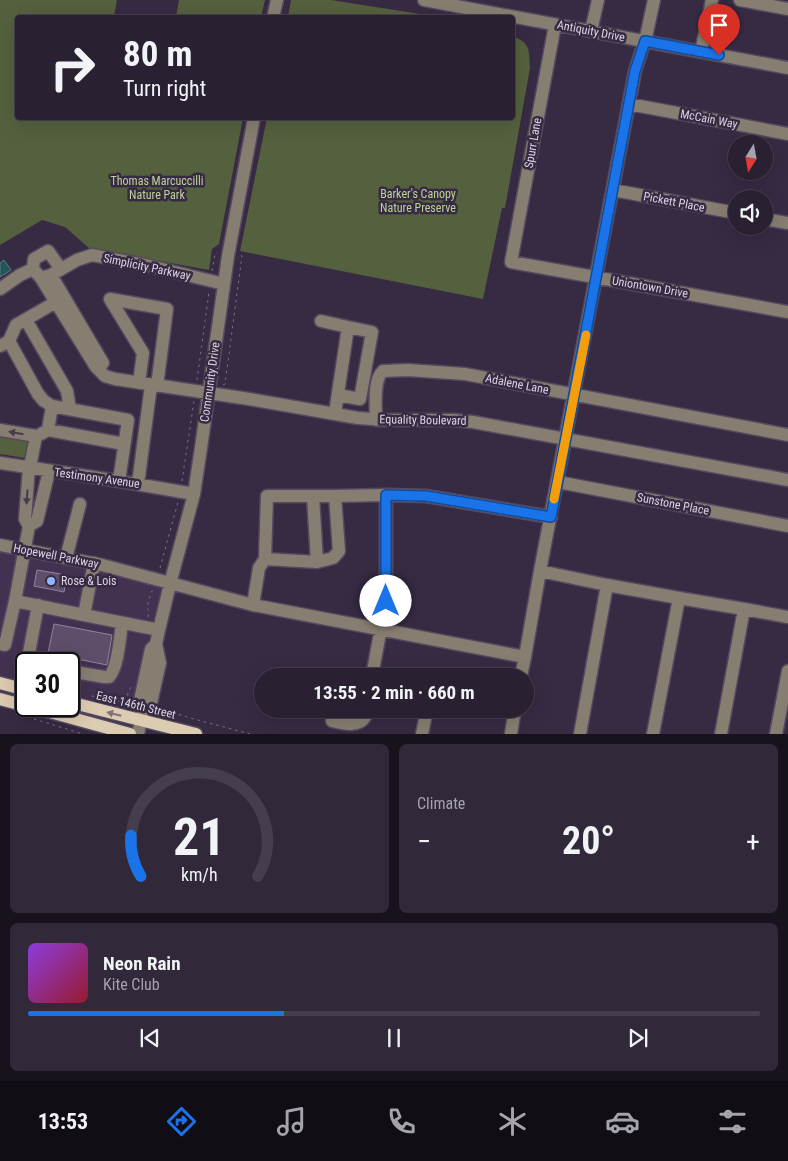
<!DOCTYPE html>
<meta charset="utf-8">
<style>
body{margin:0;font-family:"Roboto Condensed",sans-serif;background:#31283a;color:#f1f3f6;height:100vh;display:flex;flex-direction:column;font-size:19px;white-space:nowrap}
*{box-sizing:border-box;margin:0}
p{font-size:16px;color:#a5a3ac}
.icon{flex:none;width:28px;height:28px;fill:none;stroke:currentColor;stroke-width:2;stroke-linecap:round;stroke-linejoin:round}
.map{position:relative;height:734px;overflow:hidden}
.panel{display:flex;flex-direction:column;gap:10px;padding:10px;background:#17121c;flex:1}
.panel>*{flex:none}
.top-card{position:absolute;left:15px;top:15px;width:500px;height:105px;border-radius:5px;box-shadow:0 5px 20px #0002,0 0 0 1px #453e4d;background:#292032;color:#f1f3f6;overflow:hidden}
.needle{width:32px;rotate:191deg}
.tools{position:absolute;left:728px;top:135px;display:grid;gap:10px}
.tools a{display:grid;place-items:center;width:45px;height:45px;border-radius:50%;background:#292032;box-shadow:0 5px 20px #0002,0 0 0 1px #453e4d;font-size:25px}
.speed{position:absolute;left:15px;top:652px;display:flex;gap:10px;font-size:25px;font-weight:700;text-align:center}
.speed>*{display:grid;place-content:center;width:65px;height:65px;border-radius:50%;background:#292032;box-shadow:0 5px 20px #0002,0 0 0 1px #453e4d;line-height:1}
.speed .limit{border:2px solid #111;border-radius:8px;background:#fff;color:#111}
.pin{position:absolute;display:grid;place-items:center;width:42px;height:42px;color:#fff;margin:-51px -21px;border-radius:50% 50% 50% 0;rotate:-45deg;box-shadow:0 0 5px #0007}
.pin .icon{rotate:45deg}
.me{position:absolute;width:55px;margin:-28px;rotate:0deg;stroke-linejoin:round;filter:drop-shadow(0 0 4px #0008)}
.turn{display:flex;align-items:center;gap:18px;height:105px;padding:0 25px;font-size:22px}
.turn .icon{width:65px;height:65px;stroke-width:2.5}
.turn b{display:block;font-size:35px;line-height:42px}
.big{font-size:38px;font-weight:700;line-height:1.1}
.panel .tile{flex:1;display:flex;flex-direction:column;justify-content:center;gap:8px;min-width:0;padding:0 18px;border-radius:8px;background:#31283a}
.panel .dial{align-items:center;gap:0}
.dial svg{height:130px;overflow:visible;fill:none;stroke:#453e4d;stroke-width:7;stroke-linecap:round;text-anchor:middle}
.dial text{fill:#f1f3f6;stroke:none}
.song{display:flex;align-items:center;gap:15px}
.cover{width:60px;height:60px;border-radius:8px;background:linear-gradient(135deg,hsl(270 70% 55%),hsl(350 70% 35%))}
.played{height:5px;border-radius:2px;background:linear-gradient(90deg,#1a73e8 35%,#453e4d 35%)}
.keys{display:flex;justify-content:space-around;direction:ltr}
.heat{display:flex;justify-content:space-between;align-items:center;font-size:28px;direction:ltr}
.panel .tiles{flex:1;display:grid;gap:10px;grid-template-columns:1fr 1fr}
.tile:last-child{grid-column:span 2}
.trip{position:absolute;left:254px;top:668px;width:280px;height:50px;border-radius:25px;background:#292032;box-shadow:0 5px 20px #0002,0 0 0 1px #453e4d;font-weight:700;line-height:50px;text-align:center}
.tab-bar{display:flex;height:80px;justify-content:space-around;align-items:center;background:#100d14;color:#a5a3ac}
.tab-bar .icon{width:35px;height:35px}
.tab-bar .on{color:#1a73e8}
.tab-bar b{font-size:22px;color:#f1f3f6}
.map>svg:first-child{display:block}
.built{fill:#423150}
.green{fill:#54603e}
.water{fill:#225556;stroke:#5a7b80}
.building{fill:#5d4e6a;stroke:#9384a2}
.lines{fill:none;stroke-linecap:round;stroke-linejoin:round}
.minor-casing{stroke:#554860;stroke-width:15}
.major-casing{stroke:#554860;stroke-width:15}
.path{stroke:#7b7085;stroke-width:1;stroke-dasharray:2.5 4;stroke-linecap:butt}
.minor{stroke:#867e71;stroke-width:12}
.major{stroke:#dcccb1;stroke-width:12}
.oneway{fill:#473b4c}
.oneway2{fill:#817374}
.route-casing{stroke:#114b97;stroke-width:12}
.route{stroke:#1a73e8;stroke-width:9}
.slow{stroke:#f59e0b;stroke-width:9}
.poi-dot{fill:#90b8fd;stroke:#372a43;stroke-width:2}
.labels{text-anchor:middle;stroke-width:5;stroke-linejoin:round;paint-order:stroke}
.street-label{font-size:12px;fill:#dbd3e3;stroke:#372a43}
.park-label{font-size:12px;fill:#bdd295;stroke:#372a43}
.poi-label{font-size:12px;fill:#dbd3e3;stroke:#372a43;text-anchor:start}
</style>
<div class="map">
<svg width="788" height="734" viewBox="0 0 788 734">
<rect width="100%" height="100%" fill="#372a43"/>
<path class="built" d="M0,550L99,569L163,588L136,695L133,701L124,705L69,695V664H26V685L0,678Z"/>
<path class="green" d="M0,0H117L114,16L118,17L18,18V118H243L219,244L212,249L209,270L89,248L65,227L42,220L0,245Z
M179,0H265L261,17H176Z
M291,0H331L439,17H288Z
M513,37C531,42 529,52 530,68L505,208H502L483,299L240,251L267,118H512Z
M0,437L28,441L25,458L0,454Z"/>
<path class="water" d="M4,260L11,270L0,277V263Z"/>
<path class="building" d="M37,570L67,575L64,592L34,586Z
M54,624L112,635L107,665L48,653Z"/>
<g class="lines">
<g class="minor-casing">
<path id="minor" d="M424,0L788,68
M740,0L788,9
M273,18L277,0
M555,25L511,262L788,312
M591,31L598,0
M701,52L712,0
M629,104L788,134
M613,190L736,213
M764,219L788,223
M33,269L34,259L48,251L61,269
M51,275L103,363
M41,278L51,275L77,260L92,255L150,266L224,284
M0,289L20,275L33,269L41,278L96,367L105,376L115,379L249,399L358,418L386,420H453L473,422L788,480
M26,320L67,391L70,409
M321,321L348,327L335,413
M9,341L16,325L56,302
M0,346L9,341L38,394L44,401L52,406L128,420L119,481
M139,383L143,353L110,299L167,309L157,386
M338,395L360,399L372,332L348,327
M376,420C376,405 373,380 383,371L408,370L465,374L788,435
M0,430L36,436L30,467
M48,430L124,444
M41,434L48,430L52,406
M0,463L119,481L194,494
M29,467L25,519L29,526L15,601L84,615L94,563
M558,482L788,526
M138,484L151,385
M313,496H267L265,559L317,562
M335,496H313L317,562L333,558L339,551L335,496L386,495
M29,526L37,521L49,471
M0,545L102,565L253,605L525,657L521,676
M66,558L80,504
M540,571L635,71L646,37L654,0
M607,585L679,598L653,734
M679,598L744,609L721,734
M253,605L259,568L265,559
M744,609L788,617
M84,615L159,630
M0,644L5,645L15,601
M525,657L540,571L607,585L580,734
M35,664L30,659L29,653L38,605
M69,671L104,677H109C118,668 120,637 122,623
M372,676L386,601V495L426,496L551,517
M143,711L149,707L151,703L160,663L156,644L159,630L170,584L194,494L201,448L228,256L254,118
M332,721C341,723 359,728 365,717C366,715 366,712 366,709
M138,734L143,711L139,705L151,649L156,644
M422,734L427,709
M511,734L515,709
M776,734L788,671"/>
</g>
<g class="major-casing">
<path id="major" d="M0,683L26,690
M0,699L26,706
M69,702L196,734
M28,706L130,734"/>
</g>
<path class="path" d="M212,271L215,254L217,252
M197,380L209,292
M223,385L225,384L242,256L240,255
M182,481L194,401
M160,568L178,502
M148,617L149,611L147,608L151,592L155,589
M92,696L119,701L127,702
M127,702L128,692L132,686
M160,709L194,719L250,734
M34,719L83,734"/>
<use href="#minor" class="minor"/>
<use href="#major" class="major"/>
</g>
<defs><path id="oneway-solid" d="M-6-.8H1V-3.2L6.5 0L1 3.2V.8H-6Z" transform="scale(1.25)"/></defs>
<g class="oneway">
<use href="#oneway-solid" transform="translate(16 433) rotate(-170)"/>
<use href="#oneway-solid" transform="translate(27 497) rotate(94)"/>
</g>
<use class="oneway2" href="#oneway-solid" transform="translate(114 714) rotate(-166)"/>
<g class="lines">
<g class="route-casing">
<path id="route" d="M386,601V495L426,496L551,517L635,71L645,41L719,55"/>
</g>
<use href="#route" class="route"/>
<path class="slow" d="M554,499L586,335"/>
</g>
<circle class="poi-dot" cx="51" cy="581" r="5"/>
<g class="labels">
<g class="street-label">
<text transform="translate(591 31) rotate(11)" y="4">Antiquity Drive</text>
<text transform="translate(709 119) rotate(11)" y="4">McCain Way</text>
<text transform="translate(533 143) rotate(-80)" y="4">Spurr Lane</text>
<text transform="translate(674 202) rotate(11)" y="4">Pickett Place</text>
<text transform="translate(147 267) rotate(12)" y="4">Simplicity Parkway</text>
<text transform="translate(650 287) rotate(10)" y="4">Uniontown Drive</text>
<text transform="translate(210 382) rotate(-82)" y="4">Community Drive</text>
<text transform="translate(517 384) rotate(11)" y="4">Adalene Lane</text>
<text transform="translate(423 420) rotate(1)" y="4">Equality Boulevard</text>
<text transform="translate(97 478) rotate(8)" y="4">Testimony Avenue</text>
<text transform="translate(673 504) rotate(11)" y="4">Sunstone Place</text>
<text transform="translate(56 556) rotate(11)" y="4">Hopewell Parkway</text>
<text transform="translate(136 705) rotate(14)" y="4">East 146th Street</text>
</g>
<g class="park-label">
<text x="157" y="185">Thomas Marcuccilli<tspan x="157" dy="14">Nature Park</tspan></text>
<text x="418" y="198">Barker's Canopy<tspan x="418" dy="14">Nature Preserve</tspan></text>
</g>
<g class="poi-label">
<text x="61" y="585">Rose &amp; Lois</text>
</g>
</g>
</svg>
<div class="tools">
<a><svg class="needle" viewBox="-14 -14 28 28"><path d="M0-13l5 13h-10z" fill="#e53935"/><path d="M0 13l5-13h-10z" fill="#a5a3ac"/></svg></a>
<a><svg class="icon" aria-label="sound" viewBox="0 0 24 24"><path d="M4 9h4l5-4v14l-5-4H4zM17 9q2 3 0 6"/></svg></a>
</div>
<div class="speed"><div class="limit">30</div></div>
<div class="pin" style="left:719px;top:55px;background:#d93025"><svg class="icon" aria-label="arrive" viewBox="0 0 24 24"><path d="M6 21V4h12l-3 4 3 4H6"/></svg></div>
<svg class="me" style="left:386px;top:601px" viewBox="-20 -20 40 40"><circle r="19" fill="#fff"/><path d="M0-13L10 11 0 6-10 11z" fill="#1a73e8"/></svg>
<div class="trip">13:55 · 2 min · 660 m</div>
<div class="top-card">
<div class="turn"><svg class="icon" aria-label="right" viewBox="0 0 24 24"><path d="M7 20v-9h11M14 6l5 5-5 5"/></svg><div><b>80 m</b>Turn right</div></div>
</div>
</div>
<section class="panel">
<div class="tiles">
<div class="tile dial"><svg viewBox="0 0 100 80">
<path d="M14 69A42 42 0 1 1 86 69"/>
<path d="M14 69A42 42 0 0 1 8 44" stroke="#1a73e8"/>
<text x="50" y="56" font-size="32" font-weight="700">21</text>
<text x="50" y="72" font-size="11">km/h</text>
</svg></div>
<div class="tile"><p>Climate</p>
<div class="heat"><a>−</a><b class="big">20°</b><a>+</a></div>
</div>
<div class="tile">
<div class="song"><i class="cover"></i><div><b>Neon Rain</b><p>Kite Club</p></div></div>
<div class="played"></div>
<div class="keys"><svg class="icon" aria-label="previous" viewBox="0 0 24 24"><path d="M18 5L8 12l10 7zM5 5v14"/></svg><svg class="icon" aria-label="pause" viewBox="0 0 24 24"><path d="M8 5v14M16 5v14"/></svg><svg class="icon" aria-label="next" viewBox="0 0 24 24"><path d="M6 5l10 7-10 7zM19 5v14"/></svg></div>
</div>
</div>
</section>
<nav class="tab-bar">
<b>13:53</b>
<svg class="icon on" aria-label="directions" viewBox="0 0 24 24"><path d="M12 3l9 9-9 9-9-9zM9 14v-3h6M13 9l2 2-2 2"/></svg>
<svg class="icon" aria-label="music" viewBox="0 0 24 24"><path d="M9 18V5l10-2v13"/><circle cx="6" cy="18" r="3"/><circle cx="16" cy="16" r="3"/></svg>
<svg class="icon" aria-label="phone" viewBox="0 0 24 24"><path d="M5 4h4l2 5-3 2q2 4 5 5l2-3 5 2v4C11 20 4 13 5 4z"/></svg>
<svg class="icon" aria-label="climate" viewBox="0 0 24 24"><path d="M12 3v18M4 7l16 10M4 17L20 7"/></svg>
<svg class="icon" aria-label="car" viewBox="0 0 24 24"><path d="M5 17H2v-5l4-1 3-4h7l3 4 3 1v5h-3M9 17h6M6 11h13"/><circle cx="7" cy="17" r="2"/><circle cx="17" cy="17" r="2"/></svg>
<svg class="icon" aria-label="filters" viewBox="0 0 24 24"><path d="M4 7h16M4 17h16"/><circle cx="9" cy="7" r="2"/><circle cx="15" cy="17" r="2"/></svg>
</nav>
